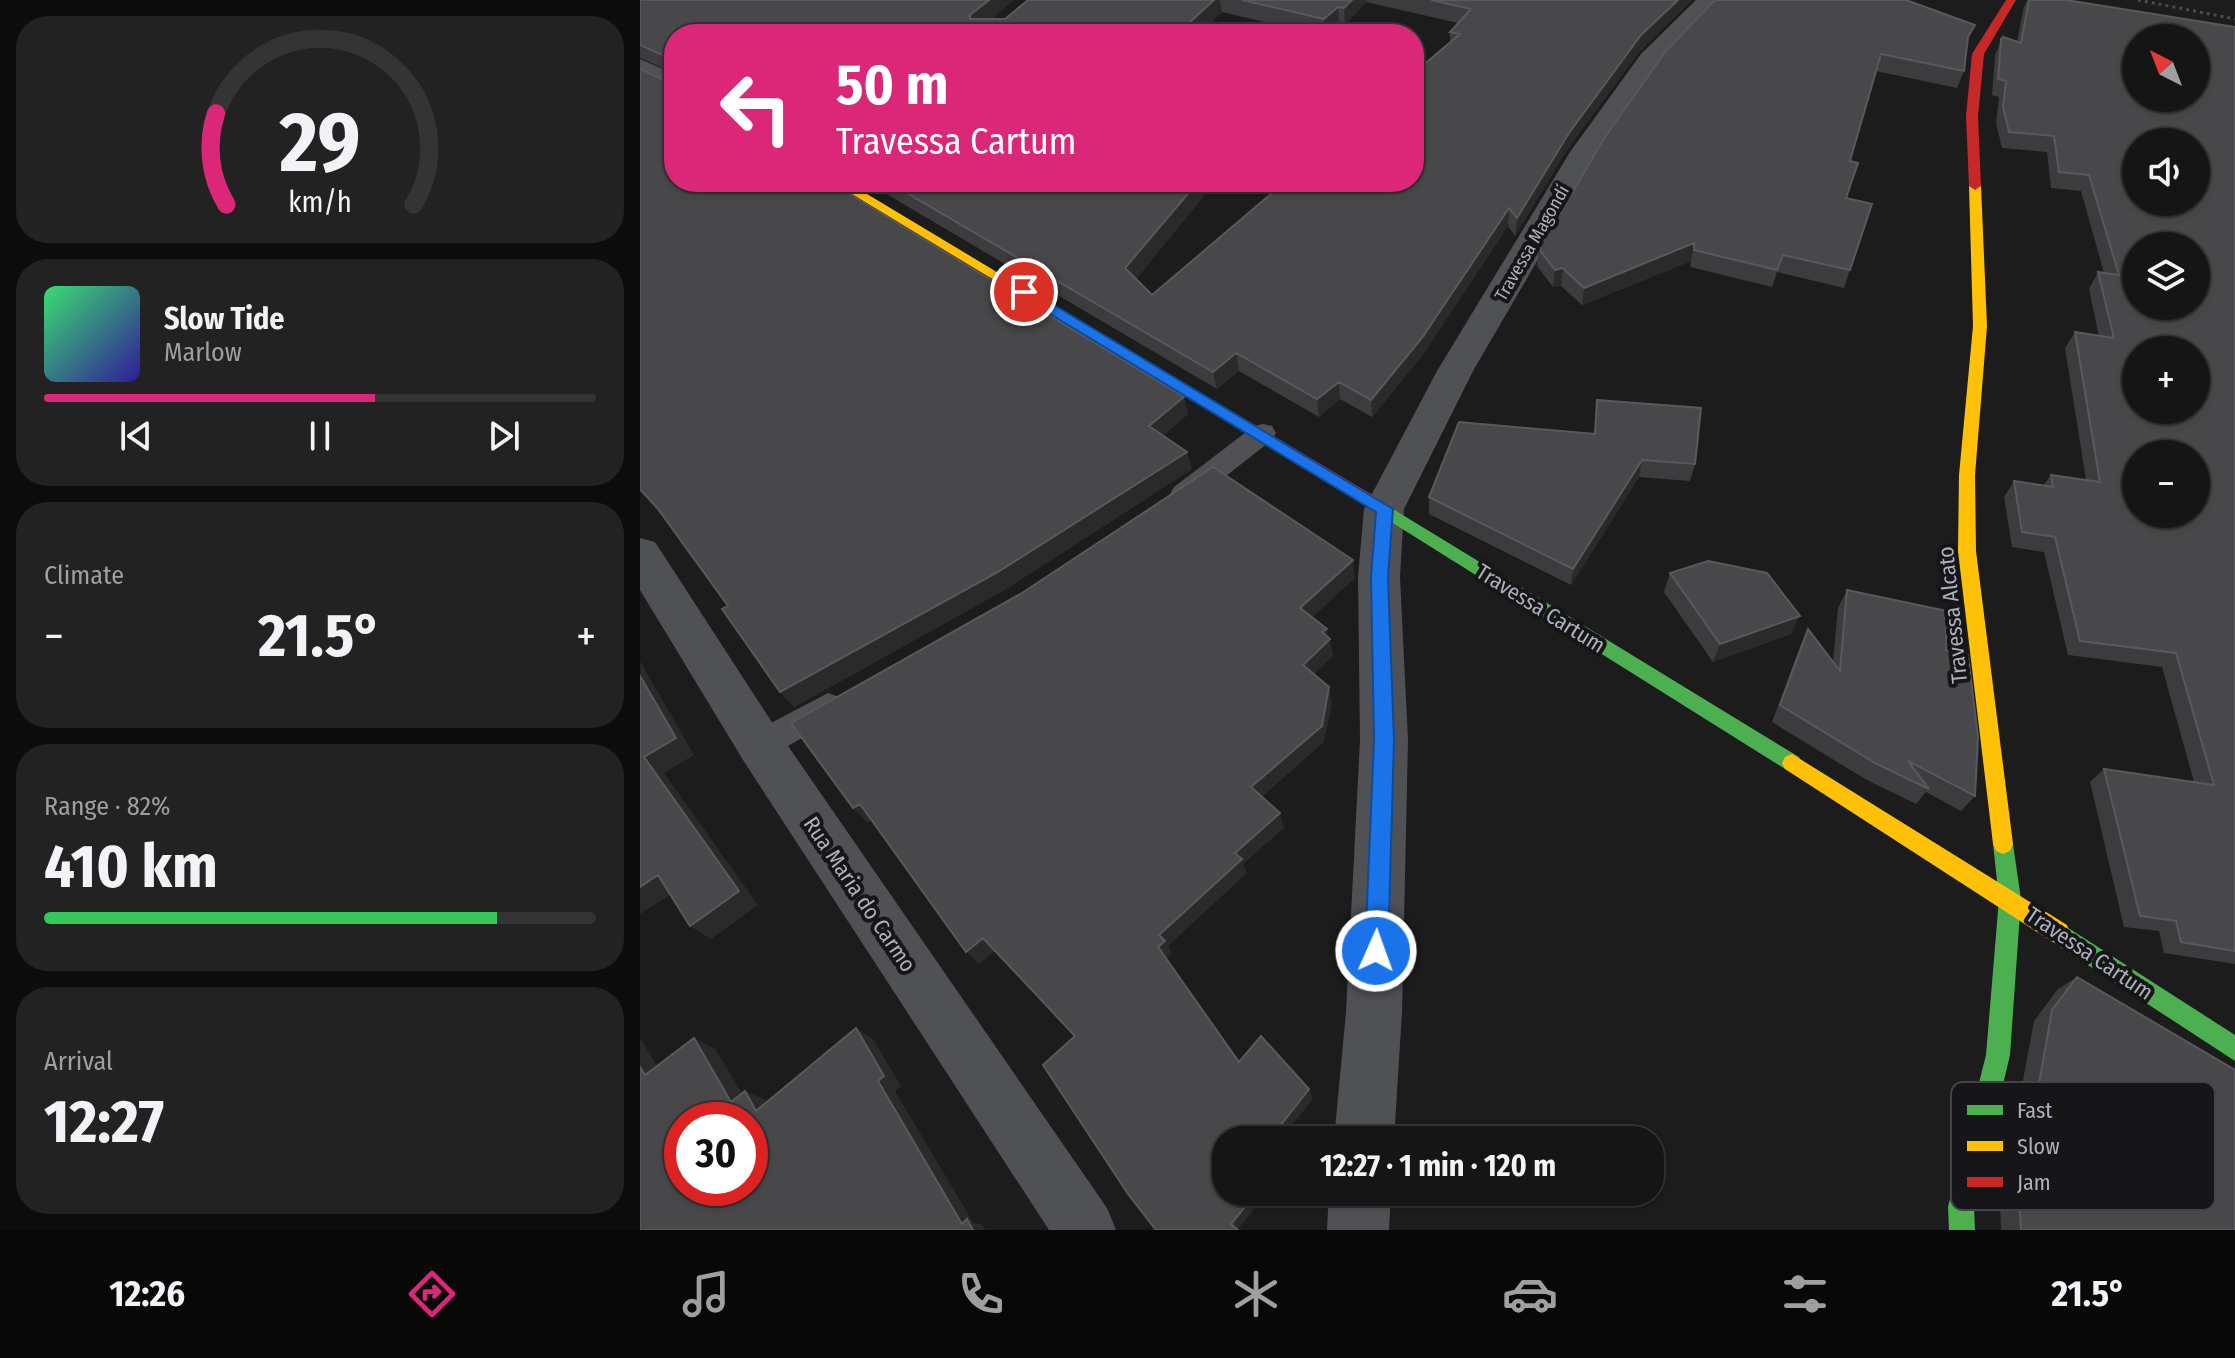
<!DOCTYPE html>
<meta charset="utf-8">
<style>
body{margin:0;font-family:"Fira Sans Condensed",sans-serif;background:#222;color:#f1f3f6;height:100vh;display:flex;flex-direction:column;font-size:30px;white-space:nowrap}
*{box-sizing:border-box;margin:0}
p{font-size:26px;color:#9d9fa0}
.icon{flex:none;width:44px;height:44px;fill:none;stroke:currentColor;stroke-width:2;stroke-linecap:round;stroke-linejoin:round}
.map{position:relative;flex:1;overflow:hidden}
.sheet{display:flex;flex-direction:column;gap:16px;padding:16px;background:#0c0c0c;width:640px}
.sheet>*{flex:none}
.banner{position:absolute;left:24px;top:24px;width:760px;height:168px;border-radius:32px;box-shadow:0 2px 6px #0004,0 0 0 2px #343434;background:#db2777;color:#fff;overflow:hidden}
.needle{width:52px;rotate:318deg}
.tools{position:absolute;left:1482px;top:24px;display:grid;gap:16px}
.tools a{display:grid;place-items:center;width:88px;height:88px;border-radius:50%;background:#151515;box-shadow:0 2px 6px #0004,0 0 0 2px #343434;font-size:40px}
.speed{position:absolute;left:24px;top:1102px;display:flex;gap:16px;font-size:40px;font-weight:700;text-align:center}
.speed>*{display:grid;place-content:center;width:104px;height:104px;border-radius:50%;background:#151515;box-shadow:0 2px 6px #0004,0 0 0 2px #343434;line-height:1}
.speed .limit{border:12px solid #d22;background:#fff;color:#111}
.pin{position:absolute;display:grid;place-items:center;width:68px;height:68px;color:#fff;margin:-34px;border:4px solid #fff;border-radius:50%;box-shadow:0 2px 8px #0007}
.me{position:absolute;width:88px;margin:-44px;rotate:2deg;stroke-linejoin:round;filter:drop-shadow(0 0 6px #0008)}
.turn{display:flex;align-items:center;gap:28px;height:168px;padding:0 40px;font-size:36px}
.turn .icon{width:104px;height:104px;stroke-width:2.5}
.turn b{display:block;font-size:56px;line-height:68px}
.big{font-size:60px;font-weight:700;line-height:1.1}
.sheet .tile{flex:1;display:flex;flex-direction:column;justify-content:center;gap:12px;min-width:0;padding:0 28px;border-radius:32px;background:#222}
.sheet .dial{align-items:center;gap:0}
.dial svg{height:208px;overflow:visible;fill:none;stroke:#343434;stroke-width:7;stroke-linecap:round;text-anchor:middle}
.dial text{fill:#f1f3f6;stroke:none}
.song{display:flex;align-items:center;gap:24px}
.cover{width:96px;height:96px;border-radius:12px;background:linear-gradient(135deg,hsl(140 70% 55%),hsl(250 70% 35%))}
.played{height:8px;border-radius:4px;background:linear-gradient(90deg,#db2777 60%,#343434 60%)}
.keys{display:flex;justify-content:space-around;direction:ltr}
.heat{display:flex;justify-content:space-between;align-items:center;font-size:44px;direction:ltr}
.charge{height:12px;border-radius:6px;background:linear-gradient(90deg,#34c759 82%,#343434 0)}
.trip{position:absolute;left:572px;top:1126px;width:452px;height:80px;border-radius:32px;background:#151515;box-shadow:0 2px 6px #0004,0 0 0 2px #343434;font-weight:700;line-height:80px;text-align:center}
.menu{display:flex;height:128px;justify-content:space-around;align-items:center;background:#080808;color:#9d9fa0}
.menu .icon{width:56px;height:56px}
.menu .active{color:#db2777}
.menu b{font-size:36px;color:#f1f3f6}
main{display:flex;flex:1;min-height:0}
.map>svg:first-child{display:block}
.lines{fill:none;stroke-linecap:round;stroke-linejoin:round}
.path{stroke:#4c4d50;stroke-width:3;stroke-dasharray:3 4;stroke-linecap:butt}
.lane{fill:#505155;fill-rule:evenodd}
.street{fill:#505155;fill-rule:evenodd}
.fast{fill:#4caf50;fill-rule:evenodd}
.slow{fill:#ffc107;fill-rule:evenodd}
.jam{fill:#c62828;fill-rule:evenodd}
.wall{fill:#3c3c3e}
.shaded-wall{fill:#2a2a2a}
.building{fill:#48484b;stroke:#58595d;stroke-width:2;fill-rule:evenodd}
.route{fill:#1a73e8;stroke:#114b97;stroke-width:2}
.labels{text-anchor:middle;stroke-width:8;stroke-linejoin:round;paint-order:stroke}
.far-street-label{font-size:18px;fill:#adb1bd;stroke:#161618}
.street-label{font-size:22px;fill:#adb1bd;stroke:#161618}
.key{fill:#161618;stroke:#43444a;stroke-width:2}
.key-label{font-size:22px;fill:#adb1bd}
</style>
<main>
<section class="sheet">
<div class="tile dial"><svg viewBox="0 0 100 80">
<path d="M14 69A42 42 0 1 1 86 69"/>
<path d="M14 69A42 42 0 0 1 10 34" stroke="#db2777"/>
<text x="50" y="56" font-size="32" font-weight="700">29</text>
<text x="50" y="72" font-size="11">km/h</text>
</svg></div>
<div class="tile">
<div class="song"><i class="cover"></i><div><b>Slow Tide</b><p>Marlow</p></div></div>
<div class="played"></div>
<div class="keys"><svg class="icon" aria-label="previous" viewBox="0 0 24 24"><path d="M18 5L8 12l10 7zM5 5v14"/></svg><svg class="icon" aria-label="pause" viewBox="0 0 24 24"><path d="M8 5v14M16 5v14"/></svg><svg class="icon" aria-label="next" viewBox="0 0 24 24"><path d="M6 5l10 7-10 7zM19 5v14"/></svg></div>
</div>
<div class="tile"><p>Climate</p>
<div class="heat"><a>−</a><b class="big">21.5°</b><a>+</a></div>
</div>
<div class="tile"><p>Range · 82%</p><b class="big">410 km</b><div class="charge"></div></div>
<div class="tile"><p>Arrival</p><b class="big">12:27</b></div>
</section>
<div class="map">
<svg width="1595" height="1230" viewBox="0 0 1595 1230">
<rect width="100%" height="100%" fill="#1c1c1c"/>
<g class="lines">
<path class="path" d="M1498,0L1595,19"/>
<path class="lane" d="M623,424L632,426L636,433L632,440L554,501L544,504L534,501L530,494L534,487L614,426Z
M188,693L199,697L204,707L199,717L132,755L120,759L108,755L104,745L108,735Z"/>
<path class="street" d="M1056,0H1084L1021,66L960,153L833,371L764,509L760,577L768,740L762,1012L754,1140H694L706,1012L720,740L718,577L724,509L797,371L930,152L1001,54Z
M0,59L34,74V95L0,78Z
M0,538L15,542L137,730L467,1208L476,1230H409L103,760L0,590Z
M689,1192H751L749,1230H687Z"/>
<path class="fast" d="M730,495L1159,757L1162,763L1159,769L1152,772L1145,769L724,505L722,501Z
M1363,834L1370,837L1373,844L1381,899L1370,1055L1334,1207L1335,1230H1309L1308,1207L1346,1055L1359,899L1353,844L1356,837Z
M1419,922L1595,1035V1061L1411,941L1408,933L1411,925Z"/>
<path class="slow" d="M192,182H207L475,343L473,346H463Z
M1335,182L1341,186L1347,326L1335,475L1336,551L1373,844L1370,851L1363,854L1356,851L1353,844L1318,551L1319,475L1333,326L1329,186Z
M1152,754L1427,925L1430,933L1427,941L1419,944L1411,941L1145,769L1142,763L1145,757Z"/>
<path class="jam" d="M1366,0H1376L1344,54L1338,116L1341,186L1335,190L1329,186L1326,116L1332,54Z
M468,338L736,497L738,501L736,505H724L463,346V340Z"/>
</g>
<path class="wall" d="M0,0L365,19L388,0H1052L999,52L927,150L875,236L868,226L782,356L732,417L700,399L679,417L599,371L577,389L226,182H572V186L496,279L512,295L810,42V32L818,23L726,2L705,25L699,24L688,34H676L582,12L558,34H34V182L548,414L523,436L552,469L366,589L154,707L140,692L88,606L22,514L0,491V69L23,80L27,78V70L0,58Z
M1075,0L1327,44L1324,71L1317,88L1236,71L1210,161L1206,198L1210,270L1204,288L1137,272L1132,287L1050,267L1051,261L942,305L921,286L913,287L897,266L899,249Z
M1387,0H1426L1595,27V964L1524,953L1519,931L1484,927L1450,782L1464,769L1554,782L1522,667L1428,655L1404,552L1372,547L1364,497L1374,481L1403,486L1411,475L1446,480L1425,348L1435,332L1459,336L1449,289L1458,272L1464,273L1441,191L1411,188L1407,152L1362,148L1356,123L1359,97L1352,95L1355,55L1363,37L1377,42L1383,10Z
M957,400L1055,464L1050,481L999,477L931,585L789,514V497L954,434Z
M1030,573L1151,634L1073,662L1024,592Z
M1207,590L1306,650L1335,796L1321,811L1286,792L1276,804L1225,779L1132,722L1160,647L1168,629L1193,662L1198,608Z
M1437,977L1595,1230H1361L1360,1204L1394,1021L1418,989Z"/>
<path class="shaded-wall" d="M349,0H374L336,32L330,19V15Z
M574,0H580L582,12L558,34H537Z
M712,0H726V2L705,25L704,8Z
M1038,0H1052L999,52L927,150L875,236L877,218L929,133L1001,35Z
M698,7L699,24L688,34H686L684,19Z
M558,182H572V186L490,286L485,268Z
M869,208L868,226L782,356L732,417L731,400Z
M1054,243L1051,261L942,305L944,288Z
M923,268L921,286L913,287L915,270Z
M596,353L599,371L577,389L573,372Z
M699,382L700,399L679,417L677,399Z
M544,397L548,414L514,444L509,426Z
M547,452L552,469L366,589L154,707L140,692Z
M1002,460L999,477L931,585L933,569Z
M713,560L715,578L663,626L660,608Z
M1160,616L1151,634L1073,662L1080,644Z
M687,629L689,641L690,639L693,656L666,682L663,665L682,632Z
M0,661L54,755L24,773L118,905L71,939L50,926L4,757Z
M689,687L692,704L684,742L615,803L611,787Z
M220,804L235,819L227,823L213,808Z
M640,813L644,828L603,864L607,873L528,946L532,953L526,959L518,947L519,935L595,853Z
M18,875L39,889L0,914V887Z
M343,938L356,950L339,964L326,952Z
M216,1028L233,1039L261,1086L255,1091L333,1222L342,1225L345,1230H333L322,1224L238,1081Z
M0,1038L29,1085L5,1075L0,1067Z
M54,1038L75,1049L113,1111L91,1102Z
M669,1089L673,1099L640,1140H629Z
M105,1091L126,1100L137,1120L116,1111Z
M617,1192H628L598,1229L591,1224Z"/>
<path class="building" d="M0,0H349L330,15V19H365L388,0H574L537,34H34V182H190L544,397L509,426L547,452L358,572L140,692L82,609L88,606L18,509L0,489V69L23,80L27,78V57L0,45Z
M602,0H712L704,8L698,7L684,19Z
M791,0H1038L1001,35L929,133L877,218L869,208L782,338L731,400L699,382L677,399L596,353L573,372L248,182H558L485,268L512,295L645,182H774V73L820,34L810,32L831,9Z
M1075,0H1266L1335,25L1328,37L1324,71L1241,54L1210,161L1218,163L1206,198L1232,204L1210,270L1143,255L1137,270L1054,250V243L944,288L923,268L915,270L899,249L965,137L1026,51Z
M1389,0H1426L1595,27V951L1541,942L1536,921L1500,916L1464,769L1574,785L1536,653L1440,641L1415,537L1382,532L1374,481L1413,487L1411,475L1460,482L1435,332L1474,338L1458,272L1479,275L1449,175L1419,172L1414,136L1369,132L1363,107L1366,81L1358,79L1361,39L1363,37L1381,43ZM1496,38H1556V98H1496ZM1496,142H1556V202H1496ZM1496,246H1556V306H1496ZM1496,350H1556V410H1496ZM1496,454H1556V514H1496Z
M957,400L1061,408L1055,464L1002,460L933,569L789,497L819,422L955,434Z
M573,467L713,560L660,608L687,629L682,632L690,639L663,665L689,687L682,726L611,787L640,813L595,853L602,859L519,935L525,941L518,947L599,1062L621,1036L669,1089L629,1140H586V1192H617L591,1224L598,1230H516L488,1194L403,1065L435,1036L343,938L326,952L220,804L213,808L151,723L382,593Z
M1068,561L1127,573L1160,616L1080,644L1030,573Z
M1207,590L1307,611L1306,650L1328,655L1338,737L1335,796L1268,761L1289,789L1235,763L1140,705L1168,629L1200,671Z
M0,676L36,738L4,757L99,891L50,926L18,875L0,887Z
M1437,977L1595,1070V1230H1381L1379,1197L1412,1010Z
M216,1028L244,1076L238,1081L322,1224L327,1219L333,1230H0V1067L5,1075L54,1038L91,1102L105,1091L116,1111ZM42,1120H110V1188H42Z"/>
<path class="route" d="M384,287L753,509L748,577L754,740L748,951L744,959L736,962L729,959L725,951L734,740L731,577L736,512L379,295V289Z"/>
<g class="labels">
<g class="far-street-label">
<text transform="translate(892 243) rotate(-60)" y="6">Travessa Magondi</text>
</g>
<g class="street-label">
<text transform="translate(901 608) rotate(32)" y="8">Travessa Cartum</text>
<text transform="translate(1312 615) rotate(-96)" y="8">Travessa Alcato</text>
<text transform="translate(220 894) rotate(56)" y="8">Rua Maria do Carmo</text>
<text transform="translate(1450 953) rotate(34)" y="8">Travessa Cartum</text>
</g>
</g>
<rect x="1311" y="1082" width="264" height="128" rx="12" class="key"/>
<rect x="1327" y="1105" width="36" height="10" fill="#4caf50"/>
<rect x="1327" y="1141" width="36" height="10" fill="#ffc107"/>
<rect x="1327" y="1177" width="36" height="10" fill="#c62828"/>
<g class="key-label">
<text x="1377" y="1118">Fast</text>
<text x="1377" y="1154">Slow</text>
<text x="1377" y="1190">Jam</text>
</g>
</svg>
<div class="tools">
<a><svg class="needle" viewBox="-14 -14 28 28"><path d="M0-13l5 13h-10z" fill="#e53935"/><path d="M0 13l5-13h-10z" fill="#9d9fa0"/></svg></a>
<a><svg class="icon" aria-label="sound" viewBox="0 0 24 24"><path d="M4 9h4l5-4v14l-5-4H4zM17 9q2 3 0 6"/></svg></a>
<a><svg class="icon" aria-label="layers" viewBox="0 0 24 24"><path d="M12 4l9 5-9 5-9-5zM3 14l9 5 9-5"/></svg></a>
<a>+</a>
<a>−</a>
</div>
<div class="speed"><div class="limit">30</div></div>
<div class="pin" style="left:384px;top:292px;background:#d93025"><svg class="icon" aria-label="arrive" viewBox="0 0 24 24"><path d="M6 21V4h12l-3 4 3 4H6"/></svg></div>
<svg class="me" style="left:736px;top:951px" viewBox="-20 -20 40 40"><circle r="17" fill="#1a73e8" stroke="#fff" stroke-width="3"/><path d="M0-11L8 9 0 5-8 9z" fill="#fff"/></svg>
<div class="trip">12:27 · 1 min · 120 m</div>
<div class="banner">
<div class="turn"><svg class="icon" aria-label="left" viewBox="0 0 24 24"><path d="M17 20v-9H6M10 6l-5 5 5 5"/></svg><div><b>50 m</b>Travessa Cartum</div></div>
</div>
</div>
</main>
<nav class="menu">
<b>12:26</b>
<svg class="icon active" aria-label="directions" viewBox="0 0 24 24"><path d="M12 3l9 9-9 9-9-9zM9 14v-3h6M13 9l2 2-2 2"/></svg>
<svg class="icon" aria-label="music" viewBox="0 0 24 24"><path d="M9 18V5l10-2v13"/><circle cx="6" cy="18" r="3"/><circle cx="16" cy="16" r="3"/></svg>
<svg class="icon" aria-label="phone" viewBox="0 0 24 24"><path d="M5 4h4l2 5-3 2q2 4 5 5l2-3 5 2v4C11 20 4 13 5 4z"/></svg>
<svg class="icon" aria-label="climate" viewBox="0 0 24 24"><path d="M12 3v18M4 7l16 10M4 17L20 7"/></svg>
<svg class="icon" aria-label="car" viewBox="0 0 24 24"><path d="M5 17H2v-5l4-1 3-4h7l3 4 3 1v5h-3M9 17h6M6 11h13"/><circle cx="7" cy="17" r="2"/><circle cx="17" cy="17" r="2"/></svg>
<svg class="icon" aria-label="filters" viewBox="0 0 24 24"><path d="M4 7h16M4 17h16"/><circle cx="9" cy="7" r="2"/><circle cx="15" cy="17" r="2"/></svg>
<b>21.5°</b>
</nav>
